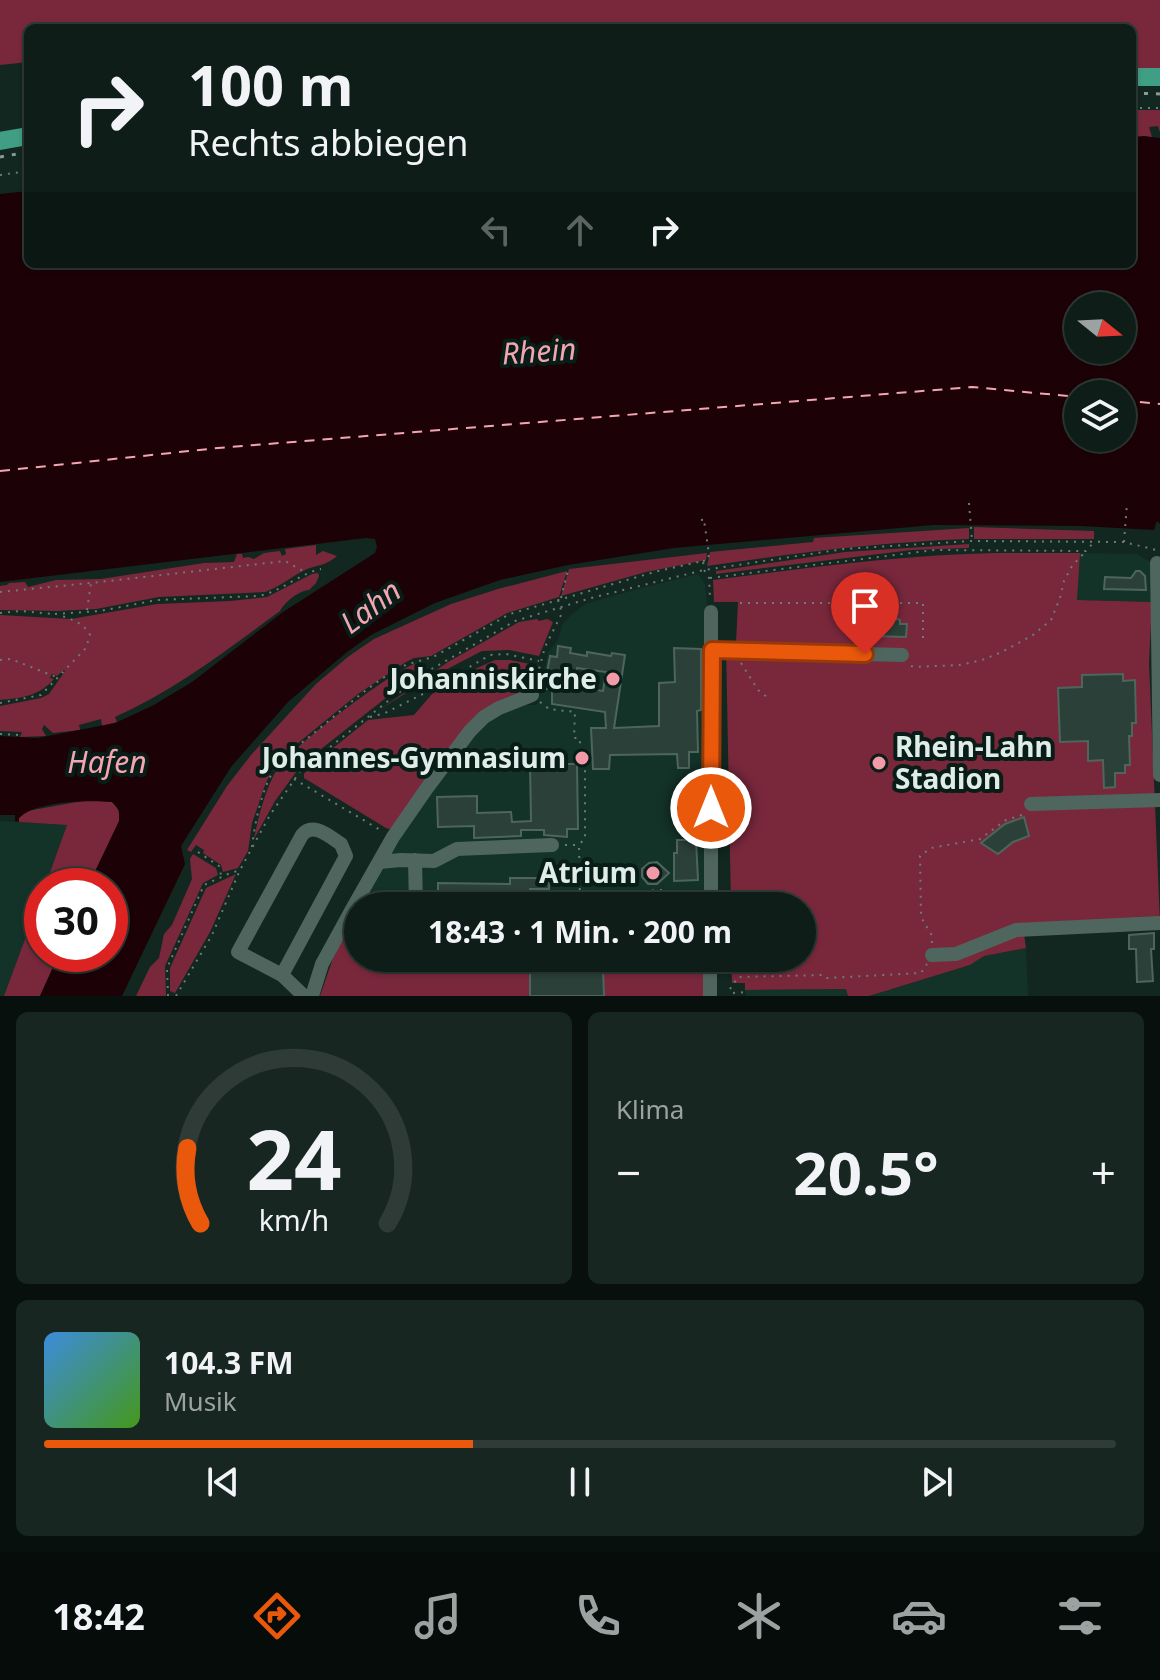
<!DOCTYPE html>
<html lang="de">
<meta charset="utf-8">
<style>
body{margin:0;font-family:"Noto Sans",sans-serif;background:#172621;color:#f1f3f6;height:100vh;display:flex;flex-direction:column;font-size:30px;white-space:nowrap}
*{box-sizing:border-box;margin:0}
p{font-size:26px;color:#9ba2a2}
.icon{flex:none;width:44px;height:44px;fill:none;stroke:currentColor;stroke-width:2;stroke-linecap:round;stroke-linejoin:round}
.map{position:relative;height:996px;overflow:hidden}
.drawer{display:flex;flex-direction:column;gap:16px;padding:16px;background:#08100d;flex:1}
.drawer>*{flex:none}
.banner{position:absolute;left:24px;top:24px;width:1112px;height:244px;border-radius:12px;box-shadow:0 2px 6px #0004,0 0 0 2px #2e3b37;background:#0e1d18;color:#f1f3f6;overflow:hidden}
.needle{width:52px;rotate:108deg}
.controls{position:absolute;left:1064px;top:292px;display:grid;gap:16px}
.controls a{display:grid;place-items:center;width:72px;height:72px;border-radius:50%;background:#0e1d18;box-shadow:0 2px 6px #0004,0 0 0 2px #2e3b37;font-size:40px}
.speed{position:absolute;left:24px;top:868px;display:flex;gap:16px;font-size:40px;font-weight:700;text-align:center}
.speed>*{display:grid;place-content:center;width:104px;height:104px;border-radius:50%;background:#0e1d18;box-shadow:0 2px 6px #0004,0 0 0 2px #2e3b37;line-height:1}
.speed .limit{border:12px solid #d22;background:#fff;color:#111}
.pin{position:absolute;display:grid;place-items:center;width:68px;height:68px;color:#fff;margin:-82px -34px;border-radius:50% 50% 50% 0;rotate:-45deg;box-shadow:0 0 8px #0007}
.pin .icon{rotate:45deg}
.me{position:absolute;width:88px;margin:-44px;rotate:0deg;stroke-linejoin:round;filter:drop-shadow(0 0 6px #0008)}
.turn{display:flex;align-items:center;gap:28px;height:168px;padding:0 32px;font-size:36px}
.turn .icon{width:104px;height:104px;stroke-width:2.5}
.turn b{display:block;font-size:56px;line-height:68px}
.lanes{display:flex;align-items:center;height:76px;padding:0 32px;background:#0003;justify-content:center;gap:40px;direction:ltr}
.lanes .off{opacity:.35}
.big{font-size:60px;font-weight:700;line-height:1.1}
.drawer .widget{flex:1;display:flex;flex-direction:column;justify-content:center;gap:12px;min-width:0;padding:0 28px;border-radius:12px;background:#172621}
.drawer .dial{align-items:center;gap:0}
.dial svg{height:208px;overflow:visible;fill:none;stroke:#2e3b37;stroke-width:7;stroke-linecap:round;text-anchor:middle}
.dial text{fill:#f1f3f6;stroke:none}
.song{display:flex;align-items:center;gap:24px}
.cover{width:96px;height:96px;border-radius:12px;background:linear-gradient(135deg,hsl(210 70% 55%),hsl(100 70% 35%))}
.played{height:8px;border-radius:4px;background:linear-gradient(90deg,#ea580c 40%,#2e3b37 40%)}
.keys{display:flex;justify-content:space-around;direction:ltr}
.heat{display:flex;justify-content:space-between;align-items:center;font-size:44px;direction:ltr}
.drawer .tiles{flex:1;display:grid;gap:16px;grid-template-columns:1fr 1fr}
.widget:last-child{grid-column:span 2}
.trip{position:absolute;left:344px;top:892px;width:472px;height:80px;border-radius:40px;background:#0e1d18;box-shadow:0 2px 6px #0004,0 0 0 2px #2e3b37;font-weight:700;line-height:80px;text-align:center}
.menu{display:flex;height:128px;justify-content:space-around;align-items:center;background:#060c0a;color:#9ba2a2}
.menu .icon{width:56px;height:56px}
.menu .active{color:#ea580c}
.menu b{font-size:36px;color:#f1f3f6}
.map>svg:first-child{display:block}
.built{fill:#133228}
.green{fill:#79283c}
.water{fill:#1c0207;fill-rule:evenodd}
.lines{fill:none;stroke-linecap:round;stroke-linejoin:round}
.ferry{stroke:#f5a5b2;stroke-width:2;stroke-dasharray:10 8;stroke-linecap:butt}
.building{fill:#2a4038;stroke:#4e655d;stroke-width:2;fill-rule:evenodd}
.path{stroke:#6a7c76;stroke-width:2;stroke-dasharray:2 6;stroke-linecap:butt}
.minor{stroke:#4f665e;stroke-width:14}
.major{stroke:#3f9e84;stroke-width:18}
.rail{stroke:#8a9a95;stroke-width:3;stroke-dasharray:4 8;stroke-linecap:butt}
.route-casing{stroke:#983908;stroke-width:20}
.route{stroke:#ea580c;stroke-width:14}
.poi-dot{fill:#f39aa9;stroke:#081d17;stroke-width:3}
.labels{text-anchor:middle;stroke-width:8;stroke-linejoin:round;paint-order:stroke}
.poi-label{font-size:28px;font-weight:bold;fill:#dfece7;stroke:#081d17;text-anchor:end}
.water-label{font-size:30px;font-style:italic;fill:#f5a5b2;stroke:#081d17}
</style>
<div class="map">
<svg width="1160" height="996" viewBox="0 0 1160 996">
<rect width="100%" height="100%" fill="#122720"/>
<path class="built" d="M1080,553L1137,554L1152,563V602L1076,600Z
M698,574L705,584L708,612L707,906H361L397,839L482,724L520,705H537L548,652L558,640L562,625L571,615L585,604L637,589Z
M0,821L67,825L45,886H42V893L4,996H0Z
M1026,948L1028,996H869L970,965L983,956Z
M847,989L848,996H746L745,990Z"/>
<path class="green" d="M0,0H1160V70H1132V28H983L976,26L975,28H28V62L0,65Z
M1132,110H1160V132L1158,126L1149,127L1152,137H1132Z
M974,527L1094,531V539H974Z
M969,528V539C881,542 795,553 707,566L710,552L813,542L814,538Z
M969,544V548L912,550L716,574V571L845,552Z
M316,545V555L323,551L337,556C327,565 318,565 307,569C292,576 280,587 265,592L159,597L96,609L57,611L0,610V586L7,585L9,583L25,582L28,587L56,580L101,579L204,563L234,562L237,554H242L243,558L248,557L254,559L264,553L280,551L282,556L286,554L285,549Z
M707,553L706,560L646,572L561,596L569,569Z
M995,553H1080L1077,600L1152,602L1149,663L1160,923L1024,934L1026,948L984,956L970,965L869,996H848L846,989L745,990V983H732L731,958H802V906H731L726,644L736,643L738,602H714L713,580C807,568 900,555 995,553Z
M567,571L559,597L507,613L431,656L414,658L406,662L358,694L281,757L274,766L265,785L252,823L248,851L238,868L223,872L221,865L203,853L204,850L196,845L191,852L187,850L227,786L251,755L316,684L349,656L374,639L451,604L498,589Z
M318,573L319,576L316,583L309,590C298,591 285,602 280,611C227,650 175,690 115,717L117,722L102,726L101,719L79,725L80,730L53,733L44,725L42,729L46,736L20,737L22,732L0,731V706L41,698L49,694L65,671L64,670L57,676L52,674L50,678L54,679C39,696 22,698 0,700V615L71,619L157,604L230,601L267,597L312,574Z
M537,619L539,621L547,619L553,622L539,656L509,650L482,651L424,681L378,711L448,662L510,627L519,622Z
M495,660H510L530,664L532,671L529,672V682H532L529,690L496,706L393,830L386,828L304,778V774L307,769L368,720L414,715L432,694L477,668Z
M417,663L421,667L420,671L302,764L275,801L254,839C258,818 266,786 278,768C289,749 396,668 417,663Z
M88,800L112,802C119,808 121,816 118,825L88,886H45L67,825L19,822V818L27,811Z
M193,854L216,868L218,875L203,883L165,966L166,996H136L150,967L159,958L164,934L172,925L192,879L190,859Z
M236,874L210,932L175,993L170,991V968L206,888Z
M42,893V954H59L40,996H4Z
M347,930L358,931V958H528L530,996H320L333,958Z
M604,958H706L705,996H604Z"/>
<path class="water" d="M1144,136L1160,138V530V524L1157,521L1154,530L1081,526L933,525L674,548L568,565L500,580L435,603L371,635L347,652L288,702L231,767L181,846L185,864L122,996H40L59,954H110V886H88L119,821V810L112,802C88,800 36,801 19,818V822L15,821V815H0V736L38,738L115,723L152,706L192,682L283,612L375,553L377,547L375,539L366,538L0,582V194L28,191V264H1132V137ZM1078,306H1122V350H1078ZM1078,394H1122V438H1078Z"/>
<g class="lines">
<path class="ferry" d="M1122,400L1160,404
M0,471L218,448L972,387L1078,397"/>
</g>
<path class="building" d="M1136,571H1140L1145,576L1146,590L1104,589L1105,577L1131,578Z
M878,617H891L900,620V624H907L906,637L873,636V628H868V618L877,619Z
M558,646L571,648L570,653L587,656V652L611,656L612,653L625,655L614,728L659,726V683L675,682L674,648L701,649V710L697,711L698,752H689V768H678L677,754L610,755L609,769H593L591,728H606L605,712L552,704V689H544L550,656L557,657ZM577,668L606,672L603,691L574,687Z
M1123,674V681L1135,680L1136,723H1132V736H1129L1130,765H1125V773H1115V787L1104,788L1103,760L1088,761V741L1060,742L1058,688L1082,687V675Z
M543,760H565V764H577L578,829H567V837L544,835V830H521V836L474,838V826L438,827L437,797L477,796V813L511,812L512,822L531,821L530,765H544Z
M1024,817L1029,836L1013,842L998,854L981,843L1005,824Z
M677,840H696L698,880L674,881V853H677Z
M657,862L669,873L657,884H648L642,877V869L649,863Z
M510,878H549V889H530V906H467V898H438V883L510,884Z
M1154,933V949H1151L1153,981L1137,982L1136,949H1129V935Z
M572,961V969H603L604,996H530V969H563V962Z"/>
<g class="lines">
<path class="path" d="M1132,108H1160
M0,175L28,171
M969,503L972,541
M701,520L709,519
M1124,542L1127,503
M703,561L708,560L709,554L704,520
M710,578L934,550L1086,551L1094,542
M0,592L90,583
M561,598L568,570
M740,603H923V639
M87,610L91,583L285,561L305,572
M0,613L21,611L53,614
M55,614L100,611L157,600L258,596C281,592 298,574 321,569
M865,641L866,603
M0,660L11,659L56,677
M741,663L758,690L768,698
M911,666L914,667L960,665L982,660L1002,652L1033,635L1051,620L1060,598L1064,581L1072,566L1085,552
M535,684L545,647L562,613L558,600
M540,702L549,709L575,712L574,738H579L585,764
M0,703L41,695L86,648L90,635C84,623 71,619 59,615
M370,717L385,713L423,694L490,655L506,654L539,661
M0,734L20,735
M294,779L382,831
M565,845H578
M252,847C255,821 262,787 277,765C285,754 298,746 309,737C338,714 365,688 397,669C410,662 424,661 437,655L510,614L658,571L703,561L704,570L709,578L710,598
M198,852L219,866L221,875
M552,859L553,906
M580,906L579,845L585,838V769
M626,906V892L663,890V900H700
M932,943L931,934L921,917L920,856L931,848L980,839L1006,820L1025,814
M572,965H581V958
M730,989L738,977L824,975L827,978L921,973L927,964
M733,993L746,992
M168,996L167,968L204,885L228,874L240,870
M176,996L212,935L240,870L270,815L301,770L421,675L515,621L591,598L704,570L844,549L972,541L1124,542L1156,550"/>
<path class="minor" d="M1157,563L1160,775
M712,650L902,655
M1031,804L1160,800
M415,860L416,906
M379,862L401,860L434,861L457,849L552,845
M711,906V612
M932,955L956,954L1016,930L1160,923
M282,975L346,856L341,844C330,837 313,821 302,835L238,952L282,975L304,996
M312,996L322,964L351,911L393,837L427,788L470,731L484,717L499,708L532,695
M710,996V958"/>
<path class="major" d="M1132,77H1160
M0,141L28,136"/>
<path class="rail" d="M1132,93L1160,94
M0,157L28,152"/>
</g>
<g class="lines">
<g class="route-casing">
<path id="route" d="M711,808L712,650L865,654"/>
</g>
<use href="#route" class="route"/>
</g>
<g class="poi-dot">
<circle cx="613" cy="679" r="8"/>
<circle cx="582" cy="758" r="8"/>
<circle cx="879" cy="763" r="8"/>
<circle cx="653" cy="873" r="8"/>
</g>
<g class="labels">
<g class="poi-label">
<text x="597" y="689">Johanniskirche</text>
<text x="895" y="757" text-anchor="start">Rhein-Lahn<tspan x="895" dy="32">Stadion</tspan></text>
<text x="566" y="768">Johannes-Gymnasium</text>
<text x="637" y="883">Atrium</text>
</g>
<g class="water-label">
<text transform="translate(539 352) rotate(-4)" y="10">Rhein</text>
<text transform="translate(371 607) rotate(-37)" y="10">Lahn</text>
<text x="107" y="773">Hafen</text>
</g>
</g>
</svg>
<div class="controls">
<a><svg class="needle" viewBox="-14 -14 28 28"><path d="M0-13l5 13h-10z" fill="#e53935"/><path d="M0 13l5-13h-10z" fill="#9ba2a2"/></svg></a>
<a><svg class="icon" aria-label="layers" viewBox="0 0 24 24"><path d="M12 4l9 5-9 5-9-5zM3 14l9 5 9-5"/></svg></a>
</div>
<div class="speed"><div class="limit">30</div></div>
<div class="pin" style="left:865px;top:654px;background:#d93025"><svg class="icon" aria-label="arrive" viewBox="0 0 24 24"><path d="M6 21V4h12l-3 4 3 4H6"/></svg></div>
<svg class="me" style="left:711px;top:808px" viewBox="-20 -20 40 40"><circle r="17" fill="#ea580c" stroke="#fff" stroke-width="3"/><path d="M0-11L8 9 0 5-8 9z" fill="#fff"/></svg>
<div class="trip">18:43 · 1 Min. · 200 m</div>
<div class="banner">
<div class="turn"><svg class="icon" aria-label="right" viewBox="0 0 24 24"><path d="M7 20v-9h11M14 6l5 5-5 5"/></svg><div><b>100 m</b>Rechts abbiegen</div></div>
<div class="lanes"><svg class="icon off" aria-label="left" viewBox="0 0 24 24"><path d="M17 20v-9H6M10 6l-5 5 5 5"/></svg><svg class="icon off" aria-label="ahead" viewBox="0 0 24 24"><path d="M12 20V5M6 11l6-6 6 6"/></svg><svg class="icon" aria-label="right" viewBox="0 0 24 24"><path d="M7 20v-9h11M14 6l5 5-5 5"/></svg></div>
</div>
</div>
<section class="drawer">
<div class="tiles">
<div class="widget dial"><svg viewBox="0 0 100 80">
<path d="M14 69A42 42 0 1 1 86 69"/>
<path d="M14 69A42 42 0 0 1 9 40" stroke="#ea580c"/>
<text x="50" y="56" font-size="32" font-weight="700">24</text>
<text x="50" y="72" font-size="11">km/h</text>
</svg></div>
<div class="widget"><p>Klima</p>
<div class="heat"><a>−</a><b class="big">20.5°</b><a>+</a></div>
</div>
<div class="widget">
<div class="song"><i class="cover"></i><div><b>104.3 FM</b><p>Musik</p></div></div>
<div class="played"></div>
<div class="keys"><svg class="icon" aria-label="previous" viewBox="0 0 24 24"><path d="M18 5L8 12l10 7zM5 5v14"/></svg><svg class="icon" aria-label="pause" viewBox="0 0 24 24"><path d="M8 5v14M16 5v14"/></svg><svg class="icon" aria-label="next" viewBox="0 0 24 24"><path d="M6 5l10 7-10 7zM19 5v14"/></svg></div>
</div>
</div>
</section>
<nav class="menu">
<b>18:42</b>
<svg class="icon active" aria-label="directions" viewBox="0 0 24 24"><path d="M12 3l9 9-9 9-9-9zM9 14v-3h6M13 9l2 2-2 2"/></svg>
<svg class="icon" aria-label="music" viewBox="0 0 24 24"><path d="M9 18V5l10-2v13"/><circle cx="6" cy="18" r="3"/><circle cx="16" cy="16" r="3"/></svg>
<svg class="icon" aria-label="phone" viewBox="0 0 24 24"><path d="M5 4h4l2 5-3 2q2 4 5 5l2-3 5 2v4C11 20 4 13 5 4z"/></svg>
<svg class="icon" aria-label="climate" viewBox="0 0 24 24"><path d="M12 3v18M4 7l16 10M4 17L20 7"/></svg>
<svg class="icon" aria-label="car" viewBox="0 0 24 24"><path d="M5 17H2v-5l4-1 3-4h7l3 4 3 1v5h-3M9 17h6M6 11h13"/><circle cx="7" cy="17" r="2"/><circle cx="17" cy="17" r="2"/></svg>
<svg class="icon" aria-label="filters" viewBox="0 0 24 24"><path d="M4 7h16M4 17h16"/><circle cx="9" cy="7" r="2"/><circle cx="15" cy="17" r="2"/></svg>
</nav>
